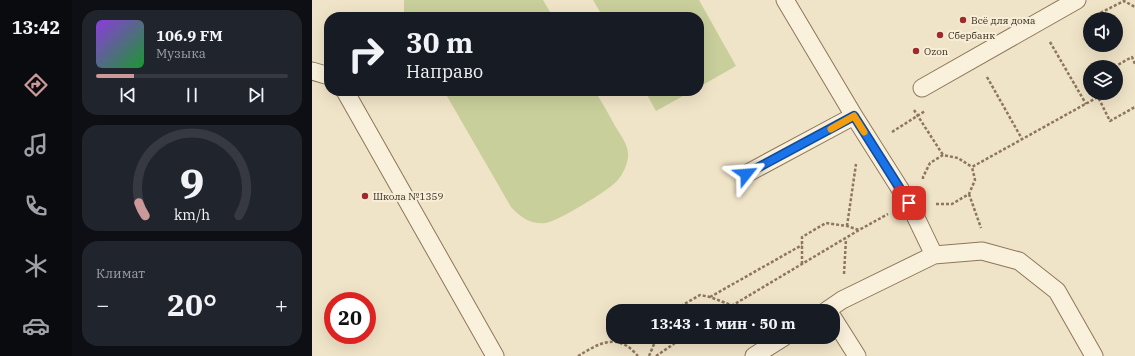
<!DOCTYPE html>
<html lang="ru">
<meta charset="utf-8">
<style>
body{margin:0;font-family:"IBM Plex Serif",serif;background:#20242c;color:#f1f3f6;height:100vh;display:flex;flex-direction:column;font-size:15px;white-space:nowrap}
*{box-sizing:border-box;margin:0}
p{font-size:13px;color:#9ea1a6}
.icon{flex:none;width:22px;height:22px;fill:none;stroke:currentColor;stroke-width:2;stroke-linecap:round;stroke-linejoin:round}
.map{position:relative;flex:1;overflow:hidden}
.side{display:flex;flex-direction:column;gap:10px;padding:10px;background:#0d0f14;width:240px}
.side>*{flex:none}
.guide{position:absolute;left:12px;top:12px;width:380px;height:84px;border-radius:16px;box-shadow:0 4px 16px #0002;background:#171b24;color:#f1f3f6;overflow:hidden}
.fabs{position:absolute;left:771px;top:12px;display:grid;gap:8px}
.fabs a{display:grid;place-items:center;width:40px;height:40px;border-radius:50%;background:#171b24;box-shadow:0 4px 16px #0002;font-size:20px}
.speed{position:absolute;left:12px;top:292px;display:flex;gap:8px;font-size:20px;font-weight:700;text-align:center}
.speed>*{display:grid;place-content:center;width:52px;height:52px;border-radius:50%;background:#171b24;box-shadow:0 4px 16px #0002;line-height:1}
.speed .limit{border:6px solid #d22;background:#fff;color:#111}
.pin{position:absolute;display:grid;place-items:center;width:34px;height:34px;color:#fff;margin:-17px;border-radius:8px;box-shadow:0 2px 6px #0006}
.me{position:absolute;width:44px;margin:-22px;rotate:62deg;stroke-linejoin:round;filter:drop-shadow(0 0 3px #0008)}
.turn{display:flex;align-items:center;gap:14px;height:84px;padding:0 16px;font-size:18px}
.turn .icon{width:52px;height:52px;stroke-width:2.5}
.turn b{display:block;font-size:28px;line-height:34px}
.big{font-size:30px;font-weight:700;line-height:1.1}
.side .widget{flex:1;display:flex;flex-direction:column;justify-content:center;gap:6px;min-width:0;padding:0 14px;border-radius:16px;background:#20242c}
.side .dial{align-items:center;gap:0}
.dial svg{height:104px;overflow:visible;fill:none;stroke:#363941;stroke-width:7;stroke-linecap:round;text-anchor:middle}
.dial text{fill:#f1f3f6;stroke:none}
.song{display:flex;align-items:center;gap:12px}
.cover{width:48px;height:48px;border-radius:6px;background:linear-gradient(135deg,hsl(270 70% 55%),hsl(130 70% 35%))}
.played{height:4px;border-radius:2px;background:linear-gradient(90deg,#cc999b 20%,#363941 20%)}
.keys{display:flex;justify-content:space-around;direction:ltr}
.heat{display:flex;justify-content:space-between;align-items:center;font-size:22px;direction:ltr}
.trip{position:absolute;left:294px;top:304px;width:234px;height:40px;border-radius:16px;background:#171b24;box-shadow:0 4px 16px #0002;font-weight:700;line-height:40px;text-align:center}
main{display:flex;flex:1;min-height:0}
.tab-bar{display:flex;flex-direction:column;width:72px;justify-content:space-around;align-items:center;background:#090b0e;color:#9ea1a6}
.tab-bar .icon{width:28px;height:28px}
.tab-bar .active{color:#cc999b}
.tab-bar b{font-size:18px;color:#f1f3f6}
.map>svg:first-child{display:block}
.green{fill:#c9cf9b}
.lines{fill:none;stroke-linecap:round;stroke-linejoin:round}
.lane-casing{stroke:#8d765c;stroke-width:19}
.path{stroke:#8d765c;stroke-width:2.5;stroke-dasharray:3 2;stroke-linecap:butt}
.lane{stroke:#faf1dc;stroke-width:17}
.route-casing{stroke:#114b97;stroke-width:10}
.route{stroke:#1a73e8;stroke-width:7}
.slow{stroke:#f59e0b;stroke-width:7}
.poi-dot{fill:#9e2a2b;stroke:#f7eed8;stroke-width:1.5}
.labels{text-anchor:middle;stroke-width:4;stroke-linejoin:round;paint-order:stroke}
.poi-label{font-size:10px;fill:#3d2e20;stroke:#f7eed8;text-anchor:start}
</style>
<main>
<nav class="tab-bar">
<b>13:42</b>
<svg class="icon active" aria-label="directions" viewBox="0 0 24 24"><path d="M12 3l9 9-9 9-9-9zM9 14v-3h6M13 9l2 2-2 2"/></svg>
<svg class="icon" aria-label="music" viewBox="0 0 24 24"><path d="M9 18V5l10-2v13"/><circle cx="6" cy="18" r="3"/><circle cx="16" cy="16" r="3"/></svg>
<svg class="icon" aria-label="phone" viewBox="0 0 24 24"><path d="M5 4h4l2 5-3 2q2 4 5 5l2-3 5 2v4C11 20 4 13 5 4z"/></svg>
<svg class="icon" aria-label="climate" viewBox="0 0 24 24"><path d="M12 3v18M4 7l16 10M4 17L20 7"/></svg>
<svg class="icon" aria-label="car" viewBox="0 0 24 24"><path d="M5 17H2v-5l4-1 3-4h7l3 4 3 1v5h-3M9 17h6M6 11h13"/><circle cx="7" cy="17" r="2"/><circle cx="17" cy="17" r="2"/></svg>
</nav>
<section class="side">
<div class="widget">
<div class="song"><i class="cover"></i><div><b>106.9 FM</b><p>Музыка</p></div></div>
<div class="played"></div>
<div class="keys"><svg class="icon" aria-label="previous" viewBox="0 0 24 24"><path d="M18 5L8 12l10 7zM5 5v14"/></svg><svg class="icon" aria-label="pause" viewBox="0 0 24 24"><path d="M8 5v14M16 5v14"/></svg><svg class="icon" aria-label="next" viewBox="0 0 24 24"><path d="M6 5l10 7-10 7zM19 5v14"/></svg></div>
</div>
<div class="widget dial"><svg viewBox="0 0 100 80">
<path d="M14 69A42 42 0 1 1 86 69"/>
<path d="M14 69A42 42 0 0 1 9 59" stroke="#cc999b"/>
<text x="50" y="56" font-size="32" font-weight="700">9</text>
<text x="50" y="72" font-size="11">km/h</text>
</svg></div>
<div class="widget"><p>Климат</p>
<div class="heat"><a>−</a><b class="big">20°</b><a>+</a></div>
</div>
</section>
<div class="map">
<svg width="823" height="356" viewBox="0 0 823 356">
<rect width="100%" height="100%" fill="#f0e4c8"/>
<path class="green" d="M92,0H231L241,17H93L92,12Z
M281,0H387L424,66L387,87V17H291Z
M132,91H283C290,103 297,114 303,126C308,134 315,143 316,153C317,162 311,175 305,181C296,191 246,221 234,223C219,225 208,217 199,207Z
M333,91H380L344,111Z"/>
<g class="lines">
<g class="lane-casing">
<path id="lane" d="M473,0L542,116
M0,71L17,76
M610,88L765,0
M33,91L183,356
M434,174L542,116L597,203L622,255L670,251L707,261L745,291L782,356
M514,311L530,300L622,255
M521,318L545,356
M442,356L472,337"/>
</g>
<path class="path" d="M784,15L812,1L823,7
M738,42L774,104
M802,67L820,57L823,64
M675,77L710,139
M778,81L776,82L778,85
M602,110L631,155
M580,132L613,111
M611,179V177L618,163L631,155L646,158L660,167
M657,194L669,228
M624,204H640L657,194L663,180L660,167L786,97L798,121L823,107
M535,226L544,164
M490,264V237L514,223L535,226L547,230
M532,274L534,239
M398,297L490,245
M360,311L388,295L398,297L419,305
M411,311L547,230L576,214
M266,356C280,348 295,337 311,344C317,346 322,352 326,356
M337,356L345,337
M344,356L372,337"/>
<use href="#lane" class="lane"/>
</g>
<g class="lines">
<g class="route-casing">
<path id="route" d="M434,174L542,116L597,203"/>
</g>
<use href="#route" class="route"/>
<path class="slow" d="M519,129L542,116L552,132"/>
</g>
<g class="poi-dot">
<circle cx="651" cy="20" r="4"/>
<circle cx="628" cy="35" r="4"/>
<circle cx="604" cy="51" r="4"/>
<circle cx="53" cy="196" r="4"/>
</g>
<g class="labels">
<g class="poi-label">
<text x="659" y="24">Всё для дома</text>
<text x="636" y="39">Сбербанк</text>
<text x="612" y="55">Ozon</text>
<text x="61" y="200">Школа №1359</text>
</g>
</g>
</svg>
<div class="fabs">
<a><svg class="icon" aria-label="sound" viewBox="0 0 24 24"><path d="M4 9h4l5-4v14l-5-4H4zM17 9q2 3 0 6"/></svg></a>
<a><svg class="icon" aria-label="layers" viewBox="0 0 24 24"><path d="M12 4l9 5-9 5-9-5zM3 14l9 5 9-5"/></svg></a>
</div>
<div class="speed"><div class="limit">20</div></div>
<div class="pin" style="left:597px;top:203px;background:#d93025"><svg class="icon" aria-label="arrive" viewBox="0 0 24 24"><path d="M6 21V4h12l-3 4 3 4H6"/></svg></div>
<svg class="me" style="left:434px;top:174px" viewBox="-20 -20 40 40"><path d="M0-17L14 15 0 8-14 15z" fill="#1a73e8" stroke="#fff" stroke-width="4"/></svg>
<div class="trip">13:43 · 1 мин · 50 m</div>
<div class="guide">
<div class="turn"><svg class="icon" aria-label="right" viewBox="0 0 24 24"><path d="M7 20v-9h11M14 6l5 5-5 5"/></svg><div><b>30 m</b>Направо</div></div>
</div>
</div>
</main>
